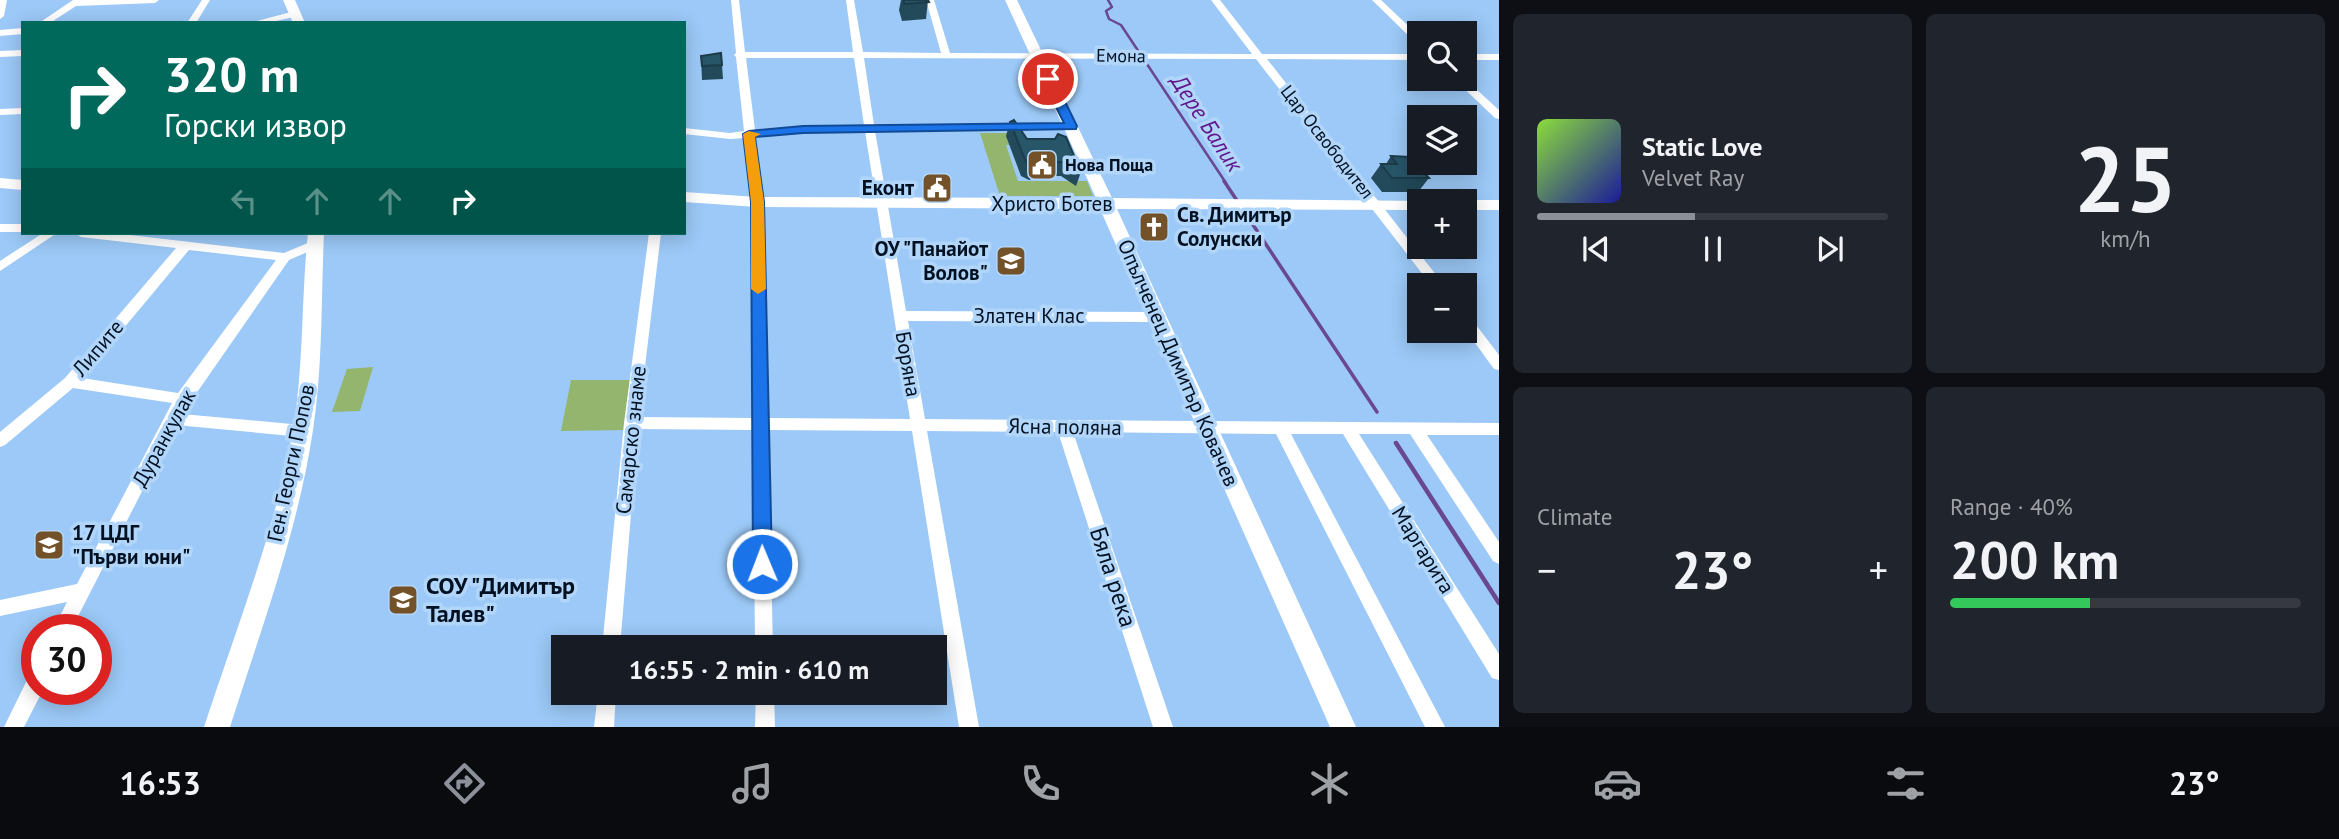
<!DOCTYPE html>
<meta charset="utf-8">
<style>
body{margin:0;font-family:"PT Sans",sans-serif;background:#20242c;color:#f1f3f6;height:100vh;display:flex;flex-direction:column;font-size:26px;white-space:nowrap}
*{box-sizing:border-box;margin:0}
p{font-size:23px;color:#9ea1a6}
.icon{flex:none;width:38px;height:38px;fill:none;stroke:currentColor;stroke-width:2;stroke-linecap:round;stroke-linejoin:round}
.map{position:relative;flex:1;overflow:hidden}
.panel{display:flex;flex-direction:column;gap:14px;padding:14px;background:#0d0f14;width:840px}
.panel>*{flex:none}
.guide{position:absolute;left:21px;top:21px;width:665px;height:214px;border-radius:0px;box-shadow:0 4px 18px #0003;background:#00695c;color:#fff;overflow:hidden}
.controls{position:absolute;left:1407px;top:21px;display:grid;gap:14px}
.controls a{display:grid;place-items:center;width:70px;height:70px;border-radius:0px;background:#171b24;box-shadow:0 4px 18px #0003;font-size:35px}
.speed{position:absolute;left:21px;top:614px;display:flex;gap:14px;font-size:35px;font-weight:700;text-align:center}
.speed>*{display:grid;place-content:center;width:91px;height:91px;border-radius:50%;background:#171b24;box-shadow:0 4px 18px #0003;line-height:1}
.speed .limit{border:10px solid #d22;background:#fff;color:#111}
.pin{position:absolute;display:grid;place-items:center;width:60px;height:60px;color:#fff;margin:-30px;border:4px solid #fff;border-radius:50%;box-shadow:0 2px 7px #0007}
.me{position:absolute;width:77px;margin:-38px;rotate:359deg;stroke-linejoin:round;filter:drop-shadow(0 0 5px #0008)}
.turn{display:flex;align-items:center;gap:24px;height:147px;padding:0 28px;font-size:32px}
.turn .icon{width:91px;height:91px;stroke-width:2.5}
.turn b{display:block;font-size:49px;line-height:60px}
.lanes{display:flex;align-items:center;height:66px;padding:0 28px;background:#0003;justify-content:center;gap:35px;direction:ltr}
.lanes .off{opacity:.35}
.big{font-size:52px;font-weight:600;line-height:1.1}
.panel .card{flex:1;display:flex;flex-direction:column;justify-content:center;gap:10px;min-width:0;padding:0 24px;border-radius:10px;background:#20242c}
.panel .dial{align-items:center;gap:0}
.dial b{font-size:91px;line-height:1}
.song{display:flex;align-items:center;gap:21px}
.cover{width:84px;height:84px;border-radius:10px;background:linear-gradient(135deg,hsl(90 70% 55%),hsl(240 70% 35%))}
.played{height:7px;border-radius:4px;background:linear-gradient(90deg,#8c9099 45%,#363941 45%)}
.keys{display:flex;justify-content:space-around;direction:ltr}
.heat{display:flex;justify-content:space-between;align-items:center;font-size:38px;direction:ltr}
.charge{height:10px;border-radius:5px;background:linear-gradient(90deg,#34c759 40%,#363941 0)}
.panel .tiles{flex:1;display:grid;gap:14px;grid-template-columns:repeat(2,1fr)}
.trip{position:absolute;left:551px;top:635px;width:396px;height:70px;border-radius:0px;background:#171b24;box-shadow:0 4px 18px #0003;font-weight:600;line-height:70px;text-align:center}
.tab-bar{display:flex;height:112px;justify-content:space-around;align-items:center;background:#090b0e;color:#9ea1a6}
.tab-bar .icon{width:49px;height:49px}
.tab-bar .selected{color:#8c9099}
.tab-bar b{font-size:32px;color:#f1f3f6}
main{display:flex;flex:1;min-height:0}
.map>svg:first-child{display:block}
.green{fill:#94b56e}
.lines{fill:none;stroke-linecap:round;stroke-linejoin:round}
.stream-far2{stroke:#6a4890;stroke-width:2.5}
.stream-far1{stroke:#6a4890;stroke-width:3.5}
.stream{stroke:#6a4890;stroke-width:4.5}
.street{fill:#fff;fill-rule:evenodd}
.secondary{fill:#fff;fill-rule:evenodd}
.wall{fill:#224a5a}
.shaded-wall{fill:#1c3c4a}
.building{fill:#285669;stroke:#1c3c4a;stroke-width:2}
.route{fill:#1a73e8;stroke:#114b97;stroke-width:2}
.slow{fill:#f59e0b}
.labels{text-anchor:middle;stroke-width:7;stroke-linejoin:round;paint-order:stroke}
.far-street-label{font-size:18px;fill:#021121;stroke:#b1d6fa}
.far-poi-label{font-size:18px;font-weight:bold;fill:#021121;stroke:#b1d6fa;text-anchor:start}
.poi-label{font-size:21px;font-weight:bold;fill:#021121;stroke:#b1d6fa;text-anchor:end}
.street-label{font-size:21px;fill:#021121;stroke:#b1d6fa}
.water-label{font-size:23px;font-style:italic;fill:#61168c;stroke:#b1d6fa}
.near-street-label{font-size:24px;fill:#021121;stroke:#b1d6fa}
.near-poi-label{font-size:24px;font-weight:bold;fill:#021121;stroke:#b1d6fa;text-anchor:start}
</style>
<main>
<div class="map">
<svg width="1499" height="727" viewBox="0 0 1499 727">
<rect width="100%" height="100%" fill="#9cc9f7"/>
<path class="green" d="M980,133H1024L1028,144L1006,145L1018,181H1087L1093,196H1000Z
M373,367L360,411L332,412L347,369Z
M571,380H633L627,430L561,431Z"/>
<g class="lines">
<path class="stream-far2" d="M1108,0L1112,7L1106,11L1109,19L1121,25L1226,183"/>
<path class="stream-far1" d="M1224,181L1377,412"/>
<path class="stream" d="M1396,443L1499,603"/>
<path class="street" d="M0,0H7L4,16L0,19Z
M73,0H159L155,3L76,6L50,23H39Z
M202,0H210L196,23H187Z
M731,0H739L745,52H853L846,0H854L863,52L941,53L926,0H934L950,53L1252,54L1211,0H1220L1262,54H1419V60L1267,59L1444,285H1431L1256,59L864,58L874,125L1071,123L1076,126L1071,129L875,131L906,311L1157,312L1164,317L1157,322L908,321L925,419L1499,423V435H1427L1499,542V564L1493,561L1410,434H1359L1499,654V680L1492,678L1343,434H1291L1445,727H1425L1276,434L1073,432L1173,727H1153L1058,432L927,431L979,727H959L912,431L768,430L773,648H755L753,430L638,429L620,648H602L624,423L649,233H661L639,417L753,418L751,202L745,138L730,139L684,134V128L730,133L744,131L736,57L734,55L736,53ZM746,58H854L864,125L803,126L755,130ZM865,131L910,419L768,418L763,202L755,137L803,132Z
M1372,0H1381L1419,36V44L1416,43Z
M295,11L298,12V16L267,23H249Z
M23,28V34L0,36V30Z
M23,50V56L0,57V51Z
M1465,54H1499V60H1465Z
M1454,79H1465L1499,110V119L1495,118Z
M23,108V114L0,115V109Z
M0,224H23V232H0Z
M43,233H57L0,271V261Z
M75,233H113L284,253L315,240L321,244L319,247L289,260L182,414L302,425L307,427L309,431L307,435L302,437L176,425L71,630H53L67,602L0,616V600L77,584L172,403L73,388L5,445L0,447V432L65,378L176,248L81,237ZM189,250L276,260L178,393L82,378Z
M1465,315L1470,317L1499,355V370L1494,369L1465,329Z
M37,672V690H43L24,727H4L30,674Z
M598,693H616L614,727H594Z
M756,693H774L775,727H755Z"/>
<path class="secondary" d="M283,0H295L305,23H293Z
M1005,0H1017L1112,198L1424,201H1419V210L1117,209L1356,727H1330L1100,209L757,207L684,202V192L757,197L1096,198Z
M0,178L23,180V190L0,188Z
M1465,200H1499V210H1465V201H1460Z
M308,233H324C321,298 323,365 313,430C298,531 261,629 230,727H204C236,629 275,532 293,430C304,365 301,298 308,233Z"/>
</g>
<path class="wall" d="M901,0H928L926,19L902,21L899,10Z
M701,56L722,65L723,79L702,80Z
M1010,122L1027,139H1055L1081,172L1076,186L1061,176H1036L1029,180L1021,176L1006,136Z
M1391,156L1429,178L1418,192H1382L1371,178L1381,164H1386Z"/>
<path class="shaded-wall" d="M1041,162L1036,176L1029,180L1034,166Z"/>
<path class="building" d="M904,0H928L929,2L904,4Z
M721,53L722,65L702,66L701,56Z
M1014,120L1027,139H1055L1058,134L1066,137L1081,172L1066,162H1041L1034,166L1026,162L1010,122Z
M1391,156L1410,157L1429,178H1392L1381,164H1397Z"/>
<path class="route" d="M1048,75L1054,79L1077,126L1076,129L803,133L755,137L764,202L772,564L769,570L762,573L756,570L753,564L751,202L743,134L749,131L803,126L1064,123L1042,79Z"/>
<path class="slow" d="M749,131L761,134L755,137L764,202L766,289L758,294L751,289V202L743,134Z"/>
<defs>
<g id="civic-square" transform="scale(1.575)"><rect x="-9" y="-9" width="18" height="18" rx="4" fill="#735129" stroke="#b1d6fa"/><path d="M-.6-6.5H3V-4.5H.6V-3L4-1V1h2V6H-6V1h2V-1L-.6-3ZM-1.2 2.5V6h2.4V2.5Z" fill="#fff"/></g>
<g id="church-square" transform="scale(1.575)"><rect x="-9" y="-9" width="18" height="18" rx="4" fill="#735129" stroke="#b1d6fa"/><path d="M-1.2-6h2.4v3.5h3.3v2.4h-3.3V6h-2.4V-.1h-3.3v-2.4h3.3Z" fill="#fff"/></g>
<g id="school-square" transform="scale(1.575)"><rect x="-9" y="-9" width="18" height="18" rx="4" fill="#735129" stroke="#b1d6fa"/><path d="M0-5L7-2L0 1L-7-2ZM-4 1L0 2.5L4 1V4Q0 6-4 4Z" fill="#fff"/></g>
</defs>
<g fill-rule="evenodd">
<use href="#civic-square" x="1042" y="165"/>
<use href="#civic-square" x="937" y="188"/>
<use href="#church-square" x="1154" y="227"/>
<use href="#school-square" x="1011" y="261"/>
<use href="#school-square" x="49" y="545"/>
<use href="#school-square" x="403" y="600"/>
</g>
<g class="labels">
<g class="far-street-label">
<text transform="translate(1121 56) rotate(1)" y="6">Емона</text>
<text transform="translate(1327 142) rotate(52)" y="6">Цар Освободител</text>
</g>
<g class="far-poi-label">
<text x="1065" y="171">Нова Поща</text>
</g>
<g class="poi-label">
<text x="914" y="195">Еконт</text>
<text x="1177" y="222" text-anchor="start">Св. Димитър<tspan x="1177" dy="24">Солунски</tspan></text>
<text x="988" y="256">ОУ "Панайот<tspan x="988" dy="24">Волов"</tspan></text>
<text x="72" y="540" text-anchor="start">17 ЦДГ<tspan x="72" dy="24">"Първи юни"</tspan></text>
</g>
<g class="street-label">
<text x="1052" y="211">Христо Ботев</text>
<text x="1029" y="323">Златен Клас</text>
<text transform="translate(98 348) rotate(-50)" y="7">Липите</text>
<text transform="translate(1178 363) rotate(66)" y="7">Опълченец Димитър Ковачев</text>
<text transform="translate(908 364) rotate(80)" y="7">Боряна</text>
<text transform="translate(1065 427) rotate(1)" y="7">Ясна поляна</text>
<text transform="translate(164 438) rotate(-61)" y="7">Дуранкулак</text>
<text transform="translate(631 440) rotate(-84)" y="7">Самарско знаме</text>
<text transform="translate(291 463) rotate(-78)" y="7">Ген. Георги Попов</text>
<text transform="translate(1423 550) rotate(58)" y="7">Маргарита</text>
</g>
<g class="water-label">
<text transform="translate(1207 123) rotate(57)" y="8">Дере Балик</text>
</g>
<g class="near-street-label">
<text transform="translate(1113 577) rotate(72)" y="8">Бяла река</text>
</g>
<g class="near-poi-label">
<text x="426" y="594">СОУ "Димитър<tspan x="426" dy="28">Талев"</tspan></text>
</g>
</g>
</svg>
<div class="controls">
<a><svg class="icon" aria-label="search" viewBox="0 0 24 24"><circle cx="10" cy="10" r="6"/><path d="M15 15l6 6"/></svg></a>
<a><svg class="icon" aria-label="layers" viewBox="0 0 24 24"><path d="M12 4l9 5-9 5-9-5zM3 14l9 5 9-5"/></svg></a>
<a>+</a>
<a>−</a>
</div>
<div class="speed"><div class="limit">30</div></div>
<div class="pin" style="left:1048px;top:79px;background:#d93025"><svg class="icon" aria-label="arrive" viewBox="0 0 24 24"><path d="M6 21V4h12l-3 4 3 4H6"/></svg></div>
<svg class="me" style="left:762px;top:564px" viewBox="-20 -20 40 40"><circle r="17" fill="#1a73e8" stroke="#fff" stroke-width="3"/><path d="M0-11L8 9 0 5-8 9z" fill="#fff"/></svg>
<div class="trip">16:55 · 2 min · 610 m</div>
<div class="guide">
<div class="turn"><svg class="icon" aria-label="right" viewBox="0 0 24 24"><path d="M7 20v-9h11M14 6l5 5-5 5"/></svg><div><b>320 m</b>Горски извор</div></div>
<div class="lanes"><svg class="icon off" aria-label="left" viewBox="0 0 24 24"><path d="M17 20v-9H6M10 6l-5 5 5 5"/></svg><svg class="icon off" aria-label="ahead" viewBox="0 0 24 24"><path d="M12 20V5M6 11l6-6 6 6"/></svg><svg class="icon off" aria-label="ahead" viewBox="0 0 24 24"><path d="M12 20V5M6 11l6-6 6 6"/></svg><svg class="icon" aria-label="right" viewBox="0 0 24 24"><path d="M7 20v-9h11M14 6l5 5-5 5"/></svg></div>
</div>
</div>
<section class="panel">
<div class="tiles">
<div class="card">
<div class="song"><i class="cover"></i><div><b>Static Love</b><p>Velvet Ray</p></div></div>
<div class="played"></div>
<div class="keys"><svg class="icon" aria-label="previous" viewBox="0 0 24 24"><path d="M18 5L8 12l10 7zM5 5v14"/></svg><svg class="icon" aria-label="pause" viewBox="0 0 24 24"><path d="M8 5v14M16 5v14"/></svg><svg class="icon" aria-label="next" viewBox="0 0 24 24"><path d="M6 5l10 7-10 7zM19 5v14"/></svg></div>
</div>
<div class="card dial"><b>25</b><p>km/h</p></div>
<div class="card"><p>Climate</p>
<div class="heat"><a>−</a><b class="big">23°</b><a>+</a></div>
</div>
<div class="card"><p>Range · 40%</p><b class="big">200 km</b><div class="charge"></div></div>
</div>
</section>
</main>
<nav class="tab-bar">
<b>16:53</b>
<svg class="icon selected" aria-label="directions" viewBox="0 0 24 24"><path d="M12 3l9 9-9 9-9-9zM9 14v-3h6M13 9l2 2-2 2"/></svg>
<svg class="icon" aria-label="music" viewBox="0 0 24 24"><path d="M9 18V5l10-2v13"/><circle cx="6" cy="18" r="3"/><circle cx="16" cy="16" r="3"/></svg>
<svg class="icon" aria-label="phone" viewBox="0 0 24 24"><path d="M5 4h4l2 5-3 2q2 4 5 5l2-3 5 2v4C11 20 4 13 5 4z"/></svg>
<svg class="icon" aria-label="climate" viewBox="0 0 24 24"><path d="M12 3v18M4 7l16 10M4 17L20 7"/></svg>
<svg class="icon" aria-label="car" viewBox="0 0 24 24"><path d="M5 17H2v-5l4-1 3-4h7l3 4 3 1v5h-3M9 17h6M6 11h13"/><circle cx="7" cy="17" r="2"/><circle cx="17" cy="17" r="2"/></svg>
<svg class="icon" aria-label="filters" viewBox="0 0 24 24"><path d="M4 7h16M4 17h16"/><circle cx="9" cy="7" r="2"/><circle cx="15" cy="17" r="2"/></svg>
<b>23°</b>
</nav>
